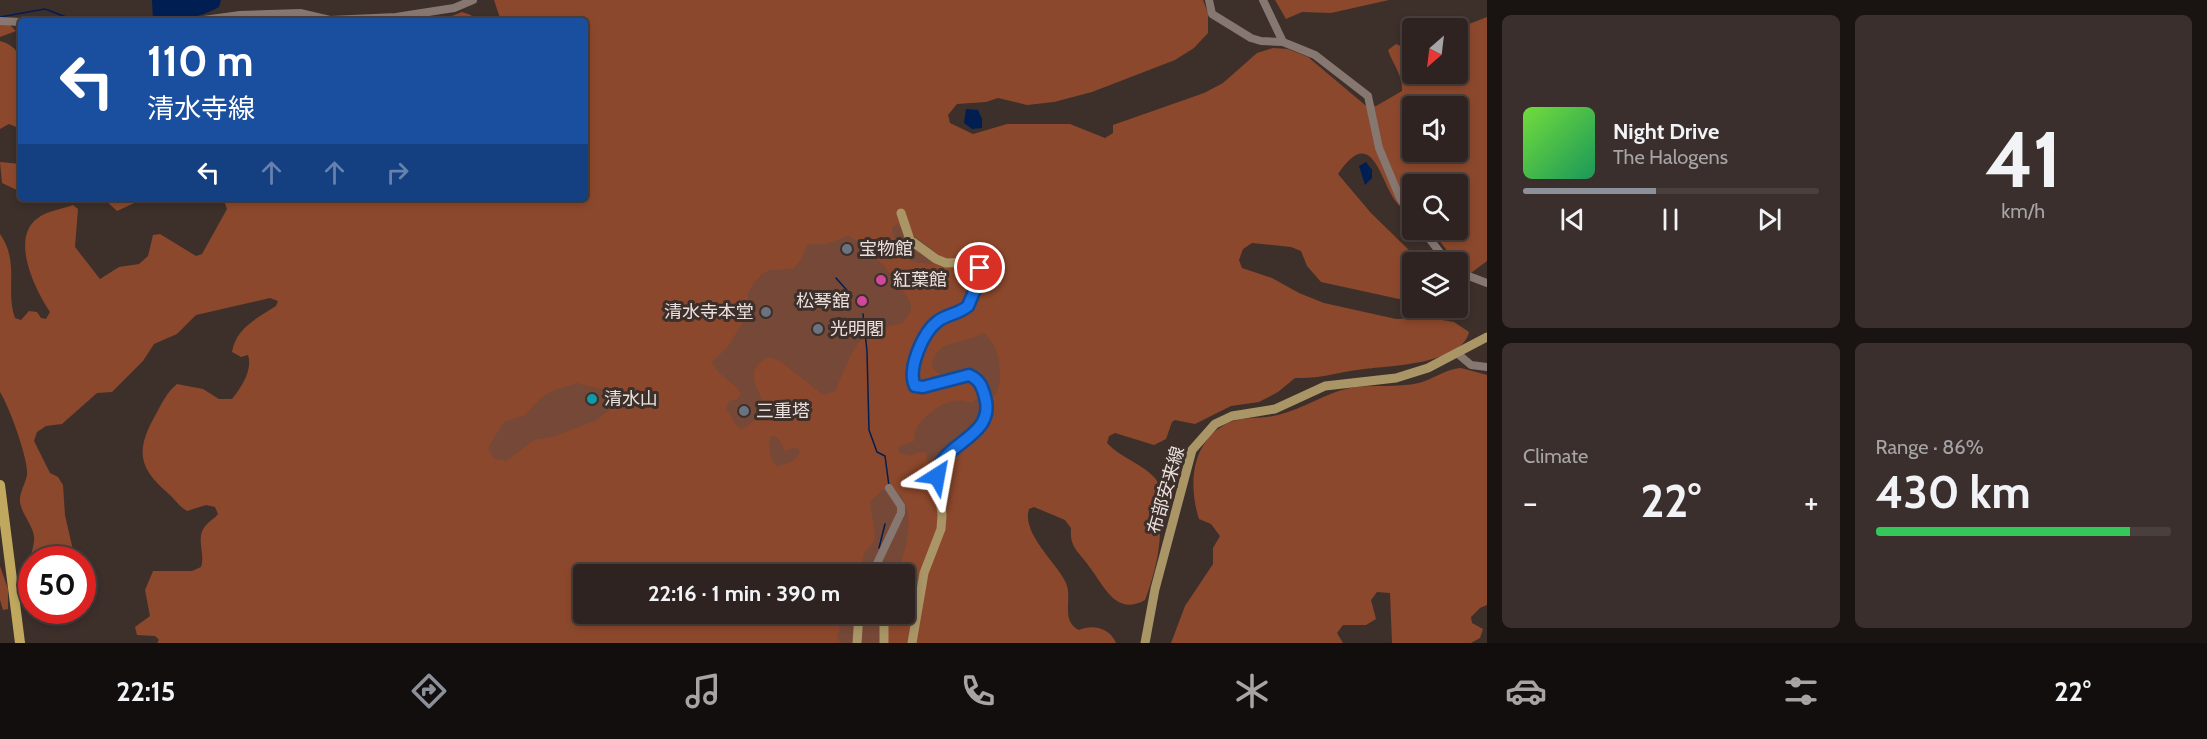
<!DOCTYPE html>
<meta charset="utf-8">
<style>
body{margin:0;font-family:Cabin,"Noto Sans JP",sans-serif;background:#3a2f2d;color:#f1f3f6;height:100vh;display:flex;flex-direction:column;font-size:22px;white-space:nowrap}
*{box-sizing:border-box;margin:0}
p{font-size:20px;color:#a7a4a5}
.icon{flex:none;width:33px;height:33px;fill:none;stroke:currentColor;stroke-width:2;stroke-linecap:round;stroke-linejoin:round}
.map{position:relative;flex:1;overflow:hidden}
.side{display:flex;flex-direction:column;gap:15px;padding:15px;background:#191312;width:720px}
.side>*{flex:none}
.hud{position:absolute;left:18px;top:18px;width:570px;height:183px;border-radius:6px;box-shadow:0 3px 9px #0003,0 0 0 2px #49403e;background:#1a4fa0;color:#fff;overflow:hidden}
.needle{width:39px;rotate:208deg}
.controls{position:absolute;left:1402px;top:18px;display:grid;gap:12px}
.controls a{display:grid;place-items:center;width:66px;height:66px;border-radius:6px;background:#2e2320;box-shadow:0 3px 9px #0003,0 0 0 2px #49403e;font-size:30px}
.speed{position:absolute;left:18px;top:546px;display:flex;gap:12px;font-size:30px;font-weight:700;text-align:center}
.speed>*{display:grid;place-content:center;width:78px;height:78px;border-radius:50%;background:#2e2320;box-shadow:0 3px 9px #0003,0 0 0 2px #49403e;line-height:1}
.speed .limit{border:9px solid #d22;background:#fff;color:#111}
.pin{position:absolute;display:grid;place-items:center;width:51px;height:51px;color:#fff;margin:-26px;border:3px solid #fff;border-radius:50%;box-shadow:0 2px 6px #0007}
.me{position:absolute;width:66px;margin:-33px;rotate:34deg;stroke-linejoin:round;filter:drop-shadow(0 0 4px #0008)}
.turn{display:flex;align-items:center;gap:21px;height:126px;padding:0 30px;font-size:27px}
.turn .icon{width:78px;height:78px;stroke-width:2.5}
.turn b{display:block;font-size:42px;line-height:51px}
.lanes{display:flex;align-items:center;height:57px;padding:0 30px;background:#0003;justify-content:center;gap:30px;direction:ltr}
.lanes .off{opacity:.35}
.big{font-size:45px;font-weight:700;line-height:1.1}
.side .tile{flex:1;display:flex;flex-direction:column;justify-content:center;gap:9px;min-width:0;padding:0 21px;border-radius:9px;background:#3a2f2d}
.side .dial{align-items:center;gap:0}
.dial b{font-size:78px;line-height:1}
.song{display:flex;align-items:center;gap:18px}
.cover{width:72px;height:72px;border-radius:9px;background:linear-gradient(135deg,hsl(100 70% 55%),hsl(150 70% 35%))}
.played{height:6px;border-radius:3px;background:linear-gradient(90deg,#8c9099 45%,#49403e 45%)}
.keys{display:flex;justify-content:space-around;direction:ltr}
.heat{display:flex;justify-content:space-between;align-items:center;font-size:33px;direction:ltr}
.charge{height:9px;border-radius:4px;background:linear-gradient(90deg,#34c759 86%,#49403e 0)}
.side .tiles{flex:1;display:grid;gap:15px;grid-template-columns:repeat(2,1fr)}
.trip{position:absolute;left:573px;top:564px;width:342px;height:60px;border-radius:6px;background:#2e2320;box-shadow:0 3px 9px #0003,0 0 0 2px #49403e;font-weight:700;line-height:60px;text-align:center}
.menu{display:flex;height:96px;justify-content:space-around;align-items:center;background:#120e0d;color:#a7a4a5}
.menu .icon{width:42px;height:42px}
.menu .active{color:#8c9099}
.menu b{font-size:27px;color:#f1f3f6}
main{display:flex;flex:1;min-height:0}
.map>svg:first-child{display:block}
.green{fill:#754837}
.forest{fill:#8c482c;fill-rule:evenodd}
.water{fill:#001e51}
.lines{fill:none;stroke-linecap:round;stroke-linejoin:round}
.stream{stroke:#001e51;stroke-width:1.5}
.minor{stroke:#877771;stroke-width:8}
.major{stroke:#a99566;stroke-width:9}
.highway{stroke:#c0a95f;stroke-width:10}
.route-casing{stroke:#114b97;stroke-width:15}
.route{stroke:#1a73e8;stroke-width:10}
.worship-dot{fill:#6b7280;stroke:#3d2f2a;stroke-width:2}
.hotel-dot{fill:#d1479c;stroke:#3d2f2a;stroke-width:2}
.culture-dot{fill:#0f9aa8;stroke:#3d2f2a;stroke-width:2}
.labels{text-anchor:middle;stroke-width:6;stroke-linejoin:round;paint-order:stroke}
.poi-label{font-size:18px;fill:#eae0dd;stroke:#3d2f2a;text-anchor:start}
.street-label{font-size:18px;fill:#eae0dd;stroke:#3d2f2a}
</style>
<main>
<div class="map">
<svg width="1487" height="643" viewBox="0 0 1487 643">
<rect width="100%" height="100%" fill="#3d2f2a"/>
<path class="green" d="M864,141L1025,362L940,643H793L773,614H904V574H782L546,464L490,462L482,420Z"/>
<path class="forest" d="M494,0H1203L1208,13V33L1194,48L1175,60L1092,92L1054,102L1027,105L998,98L986,102L957,104L948,115L950,123L973,134L1007,124H1070L1105,138L1113,133V125L1204,93L1223,83L1257,53L1273,48L1288,49L1308,57L1365,105L1376,106L1402,91C1403,75 1393,65 1388,50L1396,44L1413,51V74H1458V36L1469,24L1487,17V261L1471,273L1463,271L1431,230H1458V184H1413V212C1407,211 1401,208 1397,203C1380,183 1373,122 1338,174L1371,213L1417,258L1419,262H1413V295L1399,299L1321,282L1307,266L1301,251L1291,247L1252,243L1243,249L1239,260L1242,268L1272,278L1299,293L1324,303L1396,319L1430,318L1454,322L1469,332C1462,364 1389,366 1364,369C1338,372 1322,379 1295,378L1278,392L1259,402L1231,406L1195,424L1175,420L1172,422L1166,439L1154,445L1115,433L1109,436L1107,443C1121,458 1141,463 1155,478C1160,484 1159,493 1159,500C1163,536 1158,566 1145,600C1117,616 1105,588 1091,569C1081,553 1069,549 1071,528L1065,520L1034,507L1029,509C1021,533 1057,563 1066,583C1073,600 1060,620 1079,630C1093,624 1110,628 1116,643H879L885,614H904V574H897C906,549 919,509 894,489L882,490L870,502L875,535L873,543L864,553L861,574H584V614H819L835,620L840,628L837,639L841,643H157L159,640L155,636L137,635L135,627L150,616L145,590L153,571H192L201,567C206,553 194,537 207,524C211,520 215,518 218,514L215,507L206,505L187,511C179,506 176,501 170,495C138,468 135,451 156,414C162,403 167,392 177,384L203,389L219,399H232C241,388 253,370 248,355L241,357L232,352C236,328 257,318 276,306L278,301L270,298L196,315L177,334L154,344L143,361L112,392L97,393L62,424L46,426L37,432L34,441L50,473L58,477L63,485L65,515L75,559L32,560L31,600C23,582 31,560 34,541C36,528 22,516 20,502C19,493 25,485 27,475C29,460 9,406 0,392V234C20,262 5,291 15,318L21,320L29,311L37,312L41,318L46,319L50,312C36,291 9,238 38,218C47,211 62,209 73,205L78,209L75,247L100,279L119,267L139,264L148,256L153,235L160,234L196,256L202,254L227,209L223,198H585V21H501ZM1413,106H1458V152H1413ZM897,224L931,248L944,261L941,265C920,261 907,268 898,245C896,239 892,235 892,228ZM848,236C870,246 900,283 911,304V311L902,323C894,326 886,326 879,329C852,337 846,369 835,391L823,395L779,360L768,357C727,381 792,400 742,429L737,426L726,409L729,401L737,399L741,394C734,381 720,378 712,362L727,348L748,314V293L753,284L762,274L770,270L793,269L800,261L808,244H826ZM982,333C1000,340 1007,385 992,398L984,397L986,382C966,367 960,373 939,374L932,367C933,338 967,345 982,333ZM577,383C589,388 616,387 616,404L597,420L552,437L534,440L506,461L494,459L488,448L504,422L525,415L542,397L554,390ZM978,398L994,413C983,433 964,443 951,459C943,470 953,474 935,480L930,477L926,452L916,453L910,456L899,453L898,449L901,445L913,442C915,438 914,433 916,429C926,412 952,393 971,403ZM772,435L779,439L785,451L796,447L800,452C795,462 787,464 776,466C769,459 767,443 772,435Z
M1275,0H1389L1331,13L1302,12L1286,19Z
M462,12L471,15L474,21H449L452,16Z
M9,24L16,31L0,37V25Z
M0,41C13,45 21,51 17,65L21,72V129L9,124L0,129Z
M0,162L21,164V192L2,183Z
M103,198H145L117,211Z
M1461,368L1487,375V605L1480,608L1471,617L1472,623L1483,629L1480,638L1471,643H1392L1390,593L1377,592L1371,600L1376,619L1366,625H1343L1337,633L1343,643H1171L1185,606L1213,564V548L1220,536L1211,524L1199,519C1188,485 1191,441 1228,423C1243,416 1262,419 1278,415C1303,409 1325,393 1350,388C1372,384 1397,388 1419,383C1434,379 1445,369 1461,368Z
M0,566L8,589V609L3,610L0,600Z"/>
<path class="water" d="M152,0H221L219,7C200,18 174,22 153,21Z
M966,109L978,110L982,119V128L972,129L964,123Z
M1366,162L1372,170V178L1365,185L1359,166Z"/>
<g class="lines">
<path class="stream" d="M0,17L45,9L74,20L116,17L139,21
M836,278L852,296
M863,314L867,351L869,430L877,452L885,456L889,486
M879,548L885,524"/>
<path class="minor" d="M1209,0L1212,14L1251,38L1261,41L1283,42L1315,55L1368,96L1379,148L1400,198L1413,217
M1263,0L1283,42
M0,21L21,22
M196,21L240,15L300,13L330,20L396,17L454,8L473,0
M1423,230L1447,262
M1458,272L1487,283
M1458,354L1471,365L1487,367
M872,574L901,513V506L889,488"/>
<path class="major" d="M901,213L910,240L936,259L946,263L975,262L980,268L979,280L968,306C960,313 950,314 941,318C924,328 910,364 914,383L923,387C944,380 975,363 984,393C987,403 989,410 985,420L937,470L942,515L941,529L924,573L912,643
M884,614V643
M857,643L859,614
M1145,643L1155,589L1192,450L1215,424L1232,416L1275,409L1325,386L1396,378L1428,368L1487,337"/>
<path class="highway" d="M0,485L20,643"/>
</g>
<g class="lines">
<g class="route-casing">
<path id="route" d="M937,476C938,443 997,438 985,397C982,386 980,380 969,375L923,387L915,386C907,369 923,332 938,321C947,314 959,314 968,306L979,280L980,268"/>
</g>
<use href="#route" class="route"/>
</g>
<g class="worship-dot">
<circle cx="847" cy="249" r="6"/>
<circle cx="766" cy="312" r="6"/>
<circle cx="818" cy="329" r="6"/>
<circle cx="744" cy="411" r="6"/>
</g>
<g class="hotel-dot">
<circle cx="881" cy="280" r="6"/>
<circle cx="862" cy="301" r="6"/>
</g>
<circle class="culture-dot" cx="592" cy="399" r="6"/>
<g class="labels">
<g class="poi-label">
<text x="859" y="255">宝物館</text>
<text x="893" y="286">紅葉館</text>
<text x="850" y="307" text-anchor="end">松琴舘</text>
<text x="754" y="318" text-anchor="end">清水寺本堂</text>
<text x="830" y="335">光明閣</text>
<text x="604" y="405">清水山</text>
<text x="756" y="417">三重塔</text>
</g>
<g class="street-label">
<text transform="translate(1166 490) rotate(-74)" y="6">布部安来線</text>
</g>
</g>
</svg>
<div class="controls">
<a><svg class="needle" viewBox="-14 -14 28 28"><path d="M0-13l5 13h-10z" fill="#e53935"/><path d="M0 13l5-13h-10z" fill="#a7a4a5"/></svg></a>
<a><svg class="icon" aria-label="sound" viewBox="0 0 24 24"><path d="M4 9h4l5-4v14l-5-4H4zM17 9q2 3 0 6"/></svg></a>
<a><svg class="icon" aria-label="search" viewBox="0 0 24 24"><circle cx="10" cy="10" r="6"/><path d="M15 15l6 6"/></svg></a>
<a><svg class="icon" aria-label="layers" viewBox="0 0 24 24"><path d="M12 4l9 5-9 5-9-5zM3 14l9 5 9-5"/></svg></a>
</div>
<div class="speed"><div class="limit">50</div></div>
<div class="pin" style="left:980px;top:268px;background:#d93025"><svg class="icon" aria-label="arrive" viewBox="0 0 24 24"><path d="M6 21V4h12l-3 4 3 4H6"/></svg></div>
<svg class="me" style="left:937px;top:476px" viewBox="-20 -20 40 40"><path d="M0-17L14 15 0 8-14 15z" fill="#1a73e8" stroke="#fff" stroke-width="4"/></svg>
<div class="trip">22:16 · 1 min · 390 m</div>
<div class="hud">
<div class="turn"><svg class="icon" aria-label="left" viewBox="0 0 24 24"><path d="M17 20v-9H6M10 6l-5 5 5 5"/></svg><div><b>110 m</b>清水寺線</div></div>
<div class="lanes"><svg class="icon" aria-label="left" viewBox="0 0 24 24"><path d="M17 20v-9H6M10 6l-5 5 5 5"/></svg><svg class="icon off" aria-label="ahead" viewBox="0 0 24 24"><path d="M12 20V5M6 11l6-6 6 6"/></svg><svg class="icon off" aria-label="ahead" viewBox="0 0 24 24"><path d="M12 20V5M6 11l6-6 6 6"/></svg><svg class="icon off" aria-label="right" viewBox="0 0 24 24"><path d="M7 20v-9h11M14 6l5 5-5 5"/></svg></div>
</div>
</div>
<section class="side">
<div class="tiles">
<div class="tile">
<div class="song"><i class="cover"></i><div><b>Night Drive</b><p>The Halogens</p></div></div>
<div class="played"></div>
<div class="keys"><svg class="icon" aria-label="previous" viewBox="0 0 24 24"><path d="M18 5L8 12l10 7zM5 5v14"/></svg><svg class="icon" aria-label="pause" viewBox="0 0 24 24"><path d="M8 5v14M16 5v14"/></svg><svg class="icon" aria-label="next" viewBox="0 0 24 24"><path d="M6 5l10 7-10 7zM19 5v14"/></svg></div>
</div>
<div class="tile dial"><b>41</b><p>km/h</p></div>
<div class="tile"><p>Climate</p>
<div class="heat"><a>−</a><b class="big">22°</b><a>+</a></div>
</div>
<div class="tile"><p>Range · 86%</p><b class="big">430 km</b><div class="charge"></div></div>
</div>
</section>
</main>
<nav class="menu">
<b>22:15</b>
<svg class="icon active" aria-label="directions" viewBox="0 0 24 24"><path d="M12 3l9 9-9 9-9-9zM9 14v-3h6M13 9l2 2-2 2"/></svg>
<svg class="icon" aria-label="music" viewBox="0 0 24 24"><path d="M9 18V5l10-2v13"/><circle cx="6" cy="18" r="3"/><circle cx="16" cy="16" r="3"/></svg>
<svg class="icon" aria-label="phone" viewBox="0 0 24 24"><path d="M5 4h4l2 5-3 2q2 4 5 5l2-3 5 2v4C11 20 4 13 5 4z"/></svg>
<svg class="icon" aria-label="climate" viewBox="0 0 24 24"><path d="M12 3v18M4 7l16 10M4 17L20 7"/></svg>
<svg class="icon" aria-label="car" viewBox="0 0 24 24"><path d="M5 17H2v-5l4-1 3-4h7l3 4 3 1v5h-3M9 17h6M6 11h13"/><circle cx="7" cy="17" r="2"/><circle cx="17" cy="17" r="2"/></svg>
<svg class="icon" aria-label="filters" viewBox="0 0 24 24"><path d="M4 7h16M4 17h16"/><circle cx="9" cy="7" r="2"/><circle cx="15" cy="17" r="2"/></svg>
<b>22°</b>
</nav>
